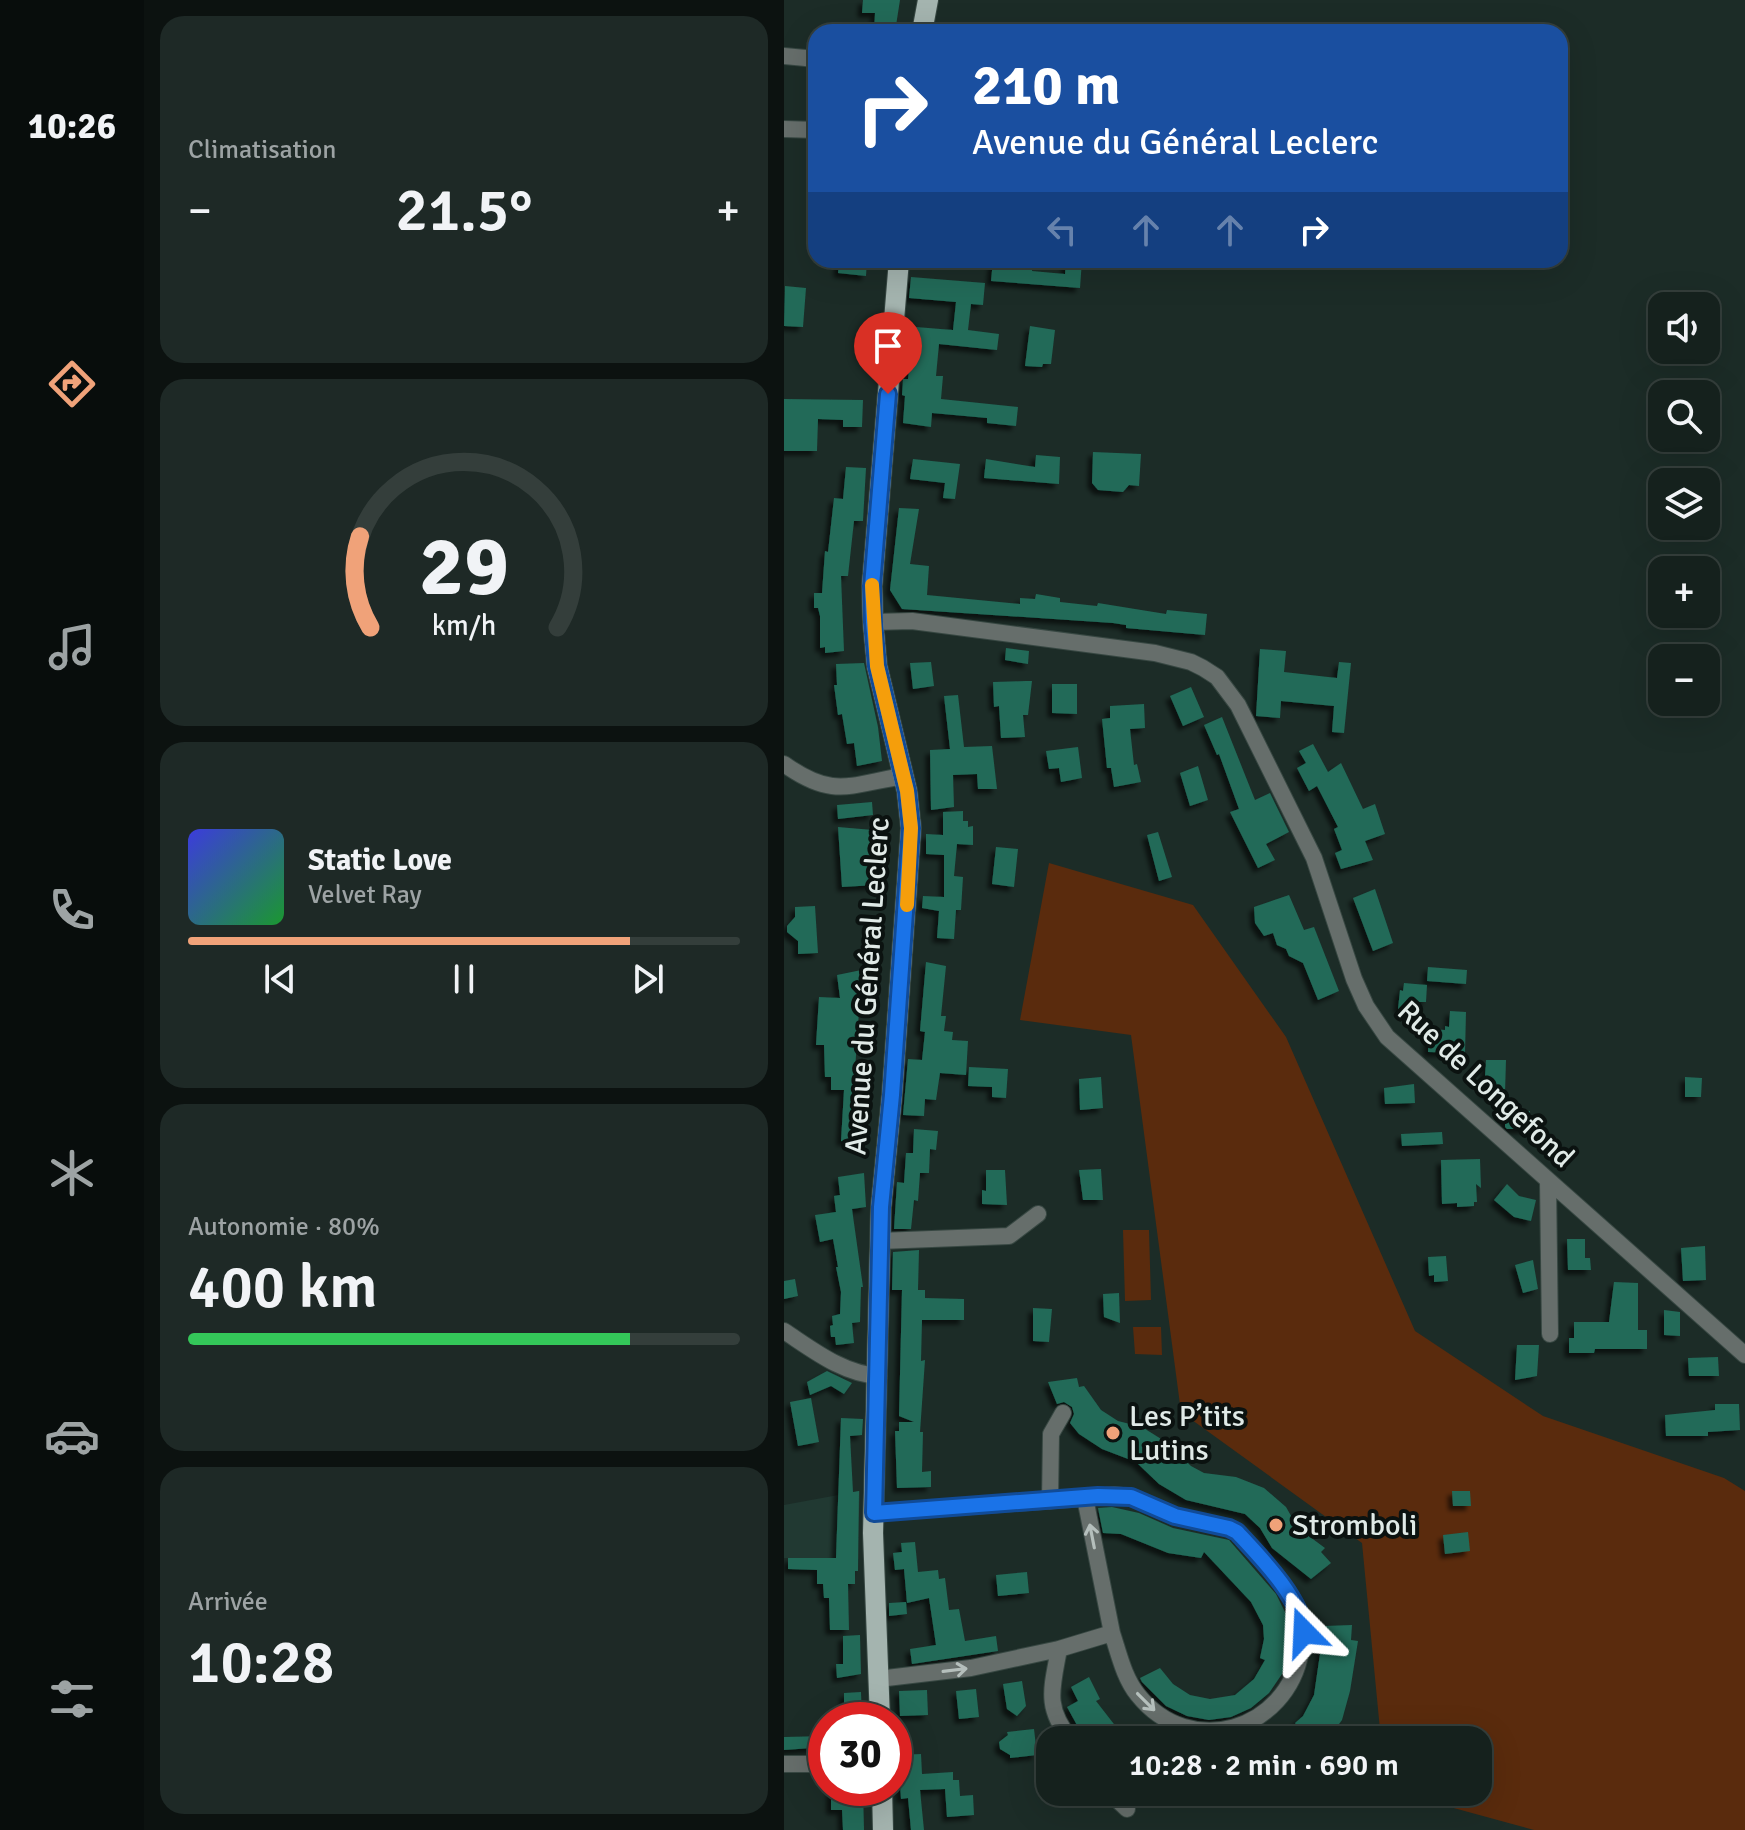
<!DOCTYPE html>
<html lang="fr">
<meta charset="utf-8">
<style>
body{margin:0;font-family:Signika,sans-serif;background:#1e2926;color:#f1f3f6;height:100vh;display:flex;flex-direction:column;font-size:30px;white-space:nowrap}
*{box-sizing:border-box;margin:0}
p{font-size:26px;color:#9da3a4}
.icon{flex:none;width:44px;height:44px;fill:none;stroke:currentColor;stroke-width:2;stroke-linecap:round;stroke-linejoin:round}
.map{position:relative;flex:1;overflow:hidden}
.sheet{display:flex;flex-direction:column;gap:16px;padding:16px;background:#0c1210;width:640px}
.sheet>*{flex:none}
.guide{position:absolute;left:24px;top:24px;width:760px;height:244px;border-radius:24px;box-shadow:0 8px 32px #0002,0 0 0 2px #343e3b;background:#1a4fa0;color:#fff;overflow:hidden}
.fabs{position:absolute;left:864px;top:292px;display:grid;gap:16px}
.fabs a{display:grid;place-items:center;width:72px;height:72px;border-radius:16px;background:#15211d;box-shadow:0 8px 32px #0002,0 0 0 2px #343e3b;font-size:40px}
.speed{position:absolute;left:24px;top:1702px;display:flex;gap:16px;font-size:40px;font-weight:700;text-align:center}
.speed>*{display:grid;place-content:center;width:104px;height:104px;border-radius:50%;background:#15211d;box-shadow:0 8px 32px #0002,0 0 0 2px #343e3b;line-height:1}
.speed .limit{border:12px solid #d22;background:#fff;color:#111}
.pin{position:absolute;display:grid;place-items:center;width:68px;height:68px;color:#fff;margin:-82px -34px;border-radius:50% 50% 50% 0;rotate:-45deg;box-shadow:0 0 8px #0007}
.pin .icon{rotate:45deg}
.me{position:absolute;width:88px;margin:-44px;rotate:339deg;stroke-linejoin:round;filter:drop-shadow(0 0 6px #0008)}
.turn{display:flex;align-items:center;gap:28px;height:168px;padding:0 32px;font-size:36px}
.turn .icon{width:104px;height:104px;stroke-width:2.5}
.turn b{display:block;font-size:56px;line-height:68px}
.lanes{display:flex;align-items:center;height:76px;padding:0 32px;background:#0003;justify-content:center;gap:40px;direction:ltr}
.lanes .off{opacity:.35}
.big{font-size:60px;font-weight:600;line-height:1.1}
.sheet .card{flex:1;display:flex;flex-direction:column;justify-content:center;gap:12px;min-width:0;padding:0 28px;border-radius:24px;background:#1e2926}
.sheet .dial{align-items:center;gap:0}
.dial svg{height:208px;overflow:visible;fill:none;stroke:#343e3b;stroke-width:7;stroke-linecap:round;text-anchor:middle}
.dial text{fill:#f1f3f6;stroke:none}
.song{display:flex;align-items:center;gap:24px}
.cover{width:96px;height:96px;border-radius:12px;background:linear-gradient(135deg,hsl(240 70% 55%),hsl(130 70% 35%))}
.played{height:8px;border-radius:4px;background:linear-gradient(90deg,#f0a279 80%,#343e3b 80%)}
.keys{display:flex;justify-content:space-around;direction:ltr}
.heat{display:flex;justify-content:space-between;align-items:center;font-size:44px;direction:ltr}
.charge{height:12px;border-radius:6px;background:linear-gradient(90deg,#34c759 80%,#343e3b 0)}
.trip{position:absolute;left:252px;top:1726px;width:456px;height:80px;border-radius:24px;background:#15211d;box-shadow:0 8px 32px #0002,0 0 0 2px #343e3b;font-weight:600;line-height:80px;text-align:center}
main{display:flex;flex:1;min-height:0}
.menu{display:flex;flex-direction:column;width:144px;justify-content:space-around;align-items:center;background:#080d0c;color:#9da3a4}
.menu .icon{width:56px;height:56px}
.menu .active{color:#f0a279}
.menu b{font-size:36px;color:#f1f3f6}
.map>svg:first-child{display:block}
.built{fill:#213932}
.green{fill:#5a2b0d}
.building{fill:#216a58;filter:url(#shadow)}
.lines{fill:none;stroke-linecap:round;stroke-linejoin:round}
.minor-casing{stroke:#374742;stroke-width:18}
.major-casing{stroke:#374742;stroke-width:22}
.minor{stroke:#666e6b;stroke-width:16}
.major{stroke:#a4b4af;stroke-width:20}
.oneway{stroke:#b5bfbc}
.route-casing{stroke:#114b97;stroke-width:20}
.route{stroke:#1a73e8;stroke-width:14}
.slow{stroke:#f59e0b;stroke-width:14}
.poi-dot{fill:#f0a279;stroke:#0b1210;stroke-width:3}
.labels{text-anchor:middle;stroke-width:8;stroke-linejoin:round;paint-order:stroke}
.street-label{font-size:30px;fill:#e0eae7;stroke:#0b1210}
.poi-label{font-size:30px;fill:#e0eae7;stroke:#0b1210;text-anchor:start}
</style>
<main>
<nav class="menu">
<b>10:26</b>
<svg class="icon active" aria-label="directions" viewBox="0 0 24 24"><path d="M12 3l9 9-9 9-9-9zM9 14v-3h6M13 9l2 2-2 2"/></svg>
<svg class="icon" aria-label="music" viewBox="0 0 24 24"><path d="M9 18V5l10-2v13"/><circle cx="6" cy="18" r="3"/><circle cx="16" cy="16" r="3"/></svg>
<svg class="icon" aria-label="phone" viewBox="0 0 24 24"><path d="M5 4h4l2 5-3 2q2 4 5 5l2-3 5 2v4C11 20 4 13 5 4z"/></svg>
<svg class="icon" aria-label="climate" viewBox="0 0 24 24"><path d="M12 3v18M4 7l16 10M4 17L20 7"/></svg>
<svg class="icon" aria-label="car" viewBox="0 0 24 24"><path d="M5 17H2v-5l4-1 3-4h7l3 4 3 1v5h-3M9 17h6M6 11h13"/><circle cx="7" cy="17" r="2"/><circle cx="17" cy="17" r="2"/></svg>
<svg class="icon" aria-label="filters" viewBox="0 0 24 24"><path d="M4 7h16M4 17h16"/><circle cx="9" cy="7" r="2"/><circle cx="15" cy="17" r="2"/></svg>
</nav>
<section class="sheet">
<div class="card"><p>Climatisation</p>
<div class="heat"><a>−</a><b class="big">21.5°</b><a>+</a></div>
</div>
<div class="card dial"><svg viewBox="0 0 100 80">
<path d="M14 69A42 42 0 1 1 86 69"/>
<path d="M14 69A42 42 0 0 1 10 34" stroke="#f0a279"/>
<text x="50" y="56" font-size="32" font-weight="700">29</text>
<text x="50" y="72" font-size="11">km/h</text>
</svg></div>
<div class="card">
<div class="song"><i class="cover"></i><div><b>Static Love</b><p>Velvet Ray</p></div></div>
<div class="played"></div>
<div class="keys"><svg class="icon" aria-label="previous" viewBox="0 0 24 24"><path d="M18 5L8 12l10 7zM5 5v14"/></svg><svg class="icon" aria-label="pause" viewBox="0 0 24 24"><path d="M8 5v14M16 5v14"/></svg><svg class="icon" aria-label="next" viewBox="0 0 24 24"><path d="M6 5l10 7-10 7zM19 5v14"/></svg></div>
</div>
<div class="card"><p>Autonomie · 80%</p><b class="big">400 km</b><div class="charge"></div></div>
<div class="card"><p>Arrivée</p><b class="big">10:28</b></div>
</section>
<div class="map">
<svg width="961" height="1830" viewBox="0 0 961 1830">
<defs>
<filter id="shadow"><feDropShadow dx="-4.5" dy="4.5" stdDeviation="2" flood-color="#0009"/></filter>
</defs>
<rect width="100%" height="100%" fill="#1c2c27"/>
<path class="built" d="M76,1491L73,1558H0V1505Z"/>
<path class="green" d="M265,863L409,905L502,1037L631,1331L759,1416L940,1478L961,1491V1830H750L611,1792H694V1740H597L578,1543L397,1412L347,1035L236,1020Z
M339,1230H365L367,1300L341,1301Z
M349,1327H377L378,1355L351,1354Z"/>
<path class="building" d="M79,0H116L111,32H90L91,13H78Z
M55,260H83L82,276L54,273Z
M209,260H249L248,271L281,274L282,260H298L296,288L207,281Z
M127,277L201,283L199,305L187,304L184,330L215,334L213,350L155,344L152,376H159L157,399L234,407L232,426L203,423V418L148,413L147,427L119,423L121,396L118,395L119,379H124L128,340L130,341L132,327L169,330L172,302L125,298Z
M1,286L22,288L19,327L0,326Z
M246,326L271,330L267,364H259L258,367L241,366Z
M0,399L79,400L78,427H59V420L34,419L33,451H0Z
M309,452L357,454L355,486L345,485L339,492L314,490L308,483Z
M252,455L276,457L275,484L200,478L202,459L251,467Z
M129,459L176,464L171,499L159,498L161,483L126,479Z
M62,467L82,468L79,521H70L64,576H57L60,651L41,653V647L36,648V616L34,608H30V593H38L41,551L44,552L50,498L59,499Z
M115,508L135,509L126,564L145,566L143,595L236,604V598L251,599L252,594L276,598V602L313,606L314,603L382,614L383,610L423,614L421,635L342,628V625L329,623L118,609L106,590Z
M222,648L245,651L244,664L221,660Z
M476,649L502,651L500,672L553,678L555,662L567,663L560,733L548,732L550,706L497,701L496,718L472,716Z
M147,662L150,686L129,689L126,663Z
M80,663L94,727L98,761L73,766L70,743L63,744L58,714L54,715L50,685H53L52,664Z
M242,681H248L244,715H239L241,737L217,738L215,706L210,707L209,682Z
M268,684H293V714L268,713Z
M407,687L420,717L399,726L386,696Z
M174,695L180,747L208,746L213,789H194L193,774L169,775L170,807L147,810L146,750L166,749L160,696Z
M360,704L361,728L346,729L350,765L353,764L357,782L330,787L327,768H323L318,719L326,718V706Z
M438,717L471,800L486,793L505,832L482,844L491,860L474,868L446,812L455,809L435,754L433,755L420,725Z
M529,744L544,772L557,763L579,809L591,804L601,834L581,841L589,860L557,869L551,853L558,850L550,829L554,827L533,786L525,791L513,768L522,763L515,751Z
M294,747L298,778L277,782L275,768L265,769L262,751Z
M414,766L424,800L406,806L396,773Z
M88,802L89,815L54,819L53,805Z
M179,811V821H184V827L189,826V845L173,844L170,876L179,877L177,910H172L170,939L153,938L155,911L138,908L139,896L160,897V855L142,854V834L159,835V812Z
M54,827L89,830L92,885L58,887Z
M374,832L388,877L375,881L363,835Z
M212,847L234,849L230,887L208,884Z
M591,889L609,943L589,951L569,898Z
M505,895L520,930L530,927L555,991L534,1000L519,963L505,956L502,949L493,945L489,933L480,936L471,923L470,907Z
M31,906L34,953L14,954V941L3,932V926L11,917V907Z
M142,962L162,966L157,1016H162L160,1031L169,1032L168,1040L184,1041L182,1075L156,1073L152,1100L141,1099L140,1116L119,1115L124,1059L138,1060L141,1032L136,1031Z
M97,966L96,980L78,979L75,1011L70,1085L82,1086L81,1137L73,1136L72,1143L57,1141L60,1090H47V1077H41L40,1045H32L35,997L56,998L53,975Z
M644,967L683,970L682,984L643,981Z
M620,983L643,985L642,1002H629V1010L614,1009L616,990L619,991Z
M666,1011L682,1012L681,1053L644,1052L645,1029L661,1030V1026L665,1027Z
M702,1060H722L721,1093L700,1092Z
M185,1067L224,1069L222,1098L208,1097V1087L184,1086Z
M317,1077L319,1108L296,1110L295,1079Z
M901,1077L918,1078L917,1097H901Z
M630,1084L631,1103L601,1104L600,1088Z
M721,1110L746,1111L745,1129H723L721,1127Z
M130,1129L154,1131L152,1150L146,1149L145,1173H136L134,1201L130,1200L127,1229H110L113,1182L120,1183L122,1153H129Z
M658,1132L659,1144L618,1146L617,1134Z
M696,1159L697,1188L692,1184L693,1202H690V1206L673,1207V1203L658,1204L657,1160Z
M317,1169L319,1200H299L295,1170Z
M202,1170H221L223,1205L198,1204V1190L202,1191Z
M80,1173L82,1207L68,1209L79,1287H77L76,1322L68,1323L70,1343L52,1345L51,1337H47L46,1326L49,1325L48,1316L56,1314L57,1292L52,1267H54L49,1239L36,1242L31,1215L52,1212L50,1196L56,1195L54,1177Z
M723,1184L735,1196L752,1200L747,1221L730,1217L710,1200Z
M783,1239H801V1258H806L807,1270H784Z
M921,1246L922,1280L899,1281L897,1248Z
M135,1250L134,1290H141V1298L180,1299V1320H138L137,1361L141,1360L136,1432H139L138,1472L147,1471V1487L113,1488L111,1431H115V1422H130L115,1416L118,1290H108L109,1252Z
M662,1256L664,1281L650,1282V1275L645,1276L644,1257Z
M749,1260L754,1289L739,1293L731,1265Z
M11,1279L14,1296L0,1299V1281Z
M830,1282L854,1283V1330H863V1349H811L810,1353H785V1338H790V1322H825Z
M335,1293L336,1323L320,1317L319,1294Z
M249,1308L268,1309L265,1342L249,1341Z
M880,1310L896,1312V1336L880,1335Z
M733,1345H755L753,1376L731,1380Z
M934,1357L935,1376H905L904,1358Z
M43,1371L68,1383L60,1394L47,1386L26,1395L23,1382Z
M293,1378L295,1387L300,1386L317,1410L334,1421L358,1427L382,1442L407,1466L420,1473L452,1477L480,1488L502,1507L514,1528L541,1548L537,1552L547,1563L527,1579L488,1548L476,1528L461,1514L402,1500L375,1484L352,1462L318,1449L295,1434L286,1423L290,1414L288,1407L280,1402L273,1404L264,1382Z
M27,1398L35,1442L14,1446L6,1402Z
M931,1404H955L956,1430L924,1432V1436H882L881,1415L931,1410Z
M57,1418L79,1419L78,1435L66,1436L69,1492L75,1491L74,1571H71V1584H64L65,1630H46L45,1598H40L39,1584H33V1570L4,1569V1558H52Z
M668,1491H686L687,1506H669Z
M328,1507L355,1513L389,1528L445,1540L492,1594L504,1618V1654L498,1674L485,1693L467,1708L447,1717L425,1720L403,1716L382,1706L358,1682L356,1678L376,1668L389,1684L406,1695L426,1699L451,1695L470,1679L481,1660L476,1658L480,1639L479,1625L467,1602L420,1552L417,1558L384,1553L337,1534L319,1533L314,1508Z
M684,1532L686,1551L661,1554L659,1535Z
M131,1542L134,1572L154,1570L155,1579L161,1578L165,1610L175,1609L181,1641L212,1636L214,1651L128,1664L126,1649L152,1645L145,1598L123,1603L120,1569L111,1570L109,1553L118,1552L117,1543Z
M243,1572L245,1593L214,1596L212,1575Z
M122,1602L123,1614L105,1616V1603Z
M568,1625L567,1640L574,1641L566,1691L558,1720L543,1740H522L511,1723L519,1716L530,1695L540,1626Z
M76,1635L77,1674L53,1678L52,1664H59V1636Z
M305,1677L316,1699L312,1701L333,1728L318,1740L308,1728L299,1736L283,1707L294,1701L287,1687Z
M238,1681L242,1706L233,1716L223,1709L219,1684Z
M192,1689L195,1717L175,1719L172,1691Z
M143,1690L144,1715L116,1716L115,1691Z
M77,1692L78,1720H60V1693Z
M250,1729L253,1755L226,1758V1755L216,1749L215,1742L224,1735L223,1732Z
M42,1736V1747L0,1750V1737Z
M137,1754L138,1774L169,1772V1780H175L176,1796L189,1795L190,1815L163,1817L161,1789L136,1790L140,1830H127L124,1798L117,1799L114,1755Z
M47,1788H79L80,1830H59L58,1810H47Z"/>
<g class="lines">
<g class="minor-casing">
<path id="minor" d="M0,56L32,59
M0,129L32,130
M89,622L128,621L371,653L407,662L419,668L433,677L454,705L530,858L570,979L582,1006L603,1037L961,1355
M0,764C49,799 65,785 119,776
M764,1182L766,1334
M96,1241L225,1236L254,1214
M0,1331C29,1350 59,1374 95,1376
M301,1498L330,1495L347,1497L391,1516L445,1528L453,1532C470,1550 514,1598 519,1621C521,1630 519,1641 517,1651C503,1731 406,1760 354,1695C340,1678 335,1654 328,1633
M266,1501L267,1434L279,1413
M90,1513L301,1498L328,1633L275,1649L187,1668L94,1679
M275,1649C268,1688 260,1707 287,1740
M0,1764H42
M325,1792L343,1809"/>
</g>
<g class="major-casing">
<path id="major" d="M138,32L144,0
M96,1720L89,1533L97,1207L108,1095L127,828L123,791L93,666L89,622L88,586L115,260
M98,1788L99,1830"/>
</g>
<use href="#minor" class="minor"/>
<use href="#major" class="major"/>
</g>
<defs><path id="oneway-shaft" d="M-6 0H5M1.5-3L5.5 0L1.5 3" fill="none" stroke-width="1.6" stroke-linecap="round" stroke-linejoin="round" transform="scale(2)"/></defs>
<g class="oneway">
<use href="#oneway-shaft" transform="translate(308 1536) rotate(-101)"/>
<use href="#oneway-shaft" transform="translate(171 1670) rotate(-7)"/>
<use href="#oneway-shaft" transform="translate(362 1702) rotate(45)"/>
</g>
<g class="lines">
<g class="route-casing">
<path id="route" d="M104,394L88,586L89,622L93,666L123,791L127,828L108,1095L97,1207L90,1513L314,1496L347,1497L391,1516L445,1528L453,1532C476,1557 517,1598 520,1632"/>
</g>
<use href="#route" class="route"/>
<path class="slow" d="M88,585L93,666L123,791L127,828L123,905"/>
</g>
<g class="poi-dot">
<circle cx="329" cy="1433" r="8"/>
<circle cx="492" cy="1525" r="8"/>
</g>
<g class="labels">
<g class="street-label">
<text transform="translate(83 986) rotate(-86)" y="10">Avenue du Général Leclerc</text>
<text transform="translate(702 1084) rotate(43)" y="10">Rue de Longefond</text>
</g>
<g class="poi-label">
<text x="345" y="1426">Les P’tits<tspan x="345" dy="34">Lutins</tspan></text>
<text x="508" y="1535">Stromboli</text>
</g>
</g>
</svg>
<div class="fabs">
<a><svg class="icon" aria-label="sound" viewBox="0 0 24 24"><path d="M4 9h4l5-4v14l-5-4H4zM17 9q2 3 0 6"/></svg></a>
<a><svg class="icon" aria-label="search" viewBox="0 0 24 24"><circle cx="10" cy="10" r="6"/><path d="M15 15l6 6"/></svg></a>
<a><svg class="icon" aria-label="layers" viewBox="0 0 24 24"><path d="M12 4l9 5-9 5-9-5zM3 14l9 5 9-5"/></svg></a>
<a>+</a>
<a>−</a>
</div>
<div class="speed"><div class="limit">30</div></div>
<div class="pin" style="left:104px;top:394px;background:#d93025"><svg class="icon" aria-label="arrive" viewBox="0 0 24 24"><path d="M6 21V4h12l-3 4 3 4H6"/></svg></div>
<svg class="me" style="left:520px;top:1632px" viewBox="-20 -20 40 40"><path d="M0-17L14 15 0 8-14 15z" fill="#1a73e8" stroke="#fff" stroke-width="4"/></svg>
<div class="trip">10:28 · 2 min · 690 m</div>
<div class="guide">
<div class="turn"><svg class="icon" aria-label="right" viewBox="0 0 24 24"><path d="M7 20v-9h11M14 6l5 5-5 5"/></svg><div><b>210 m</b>Avenue du Général Leclerc</div></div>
<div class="lanes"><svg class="icon off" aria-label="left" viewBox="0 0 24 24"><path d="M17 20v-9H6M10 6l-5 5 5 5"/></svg><svg class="icon off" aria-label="ahead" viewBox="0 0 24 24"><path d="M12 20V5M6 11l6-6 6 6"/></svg><svg class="icon off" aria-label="ahead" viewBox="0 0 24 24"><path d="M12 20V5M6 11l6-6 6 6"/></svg><svg class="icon" aria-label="right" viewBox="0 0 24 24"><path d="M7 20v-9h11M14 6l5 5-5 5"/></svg></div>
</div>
</div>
</main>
